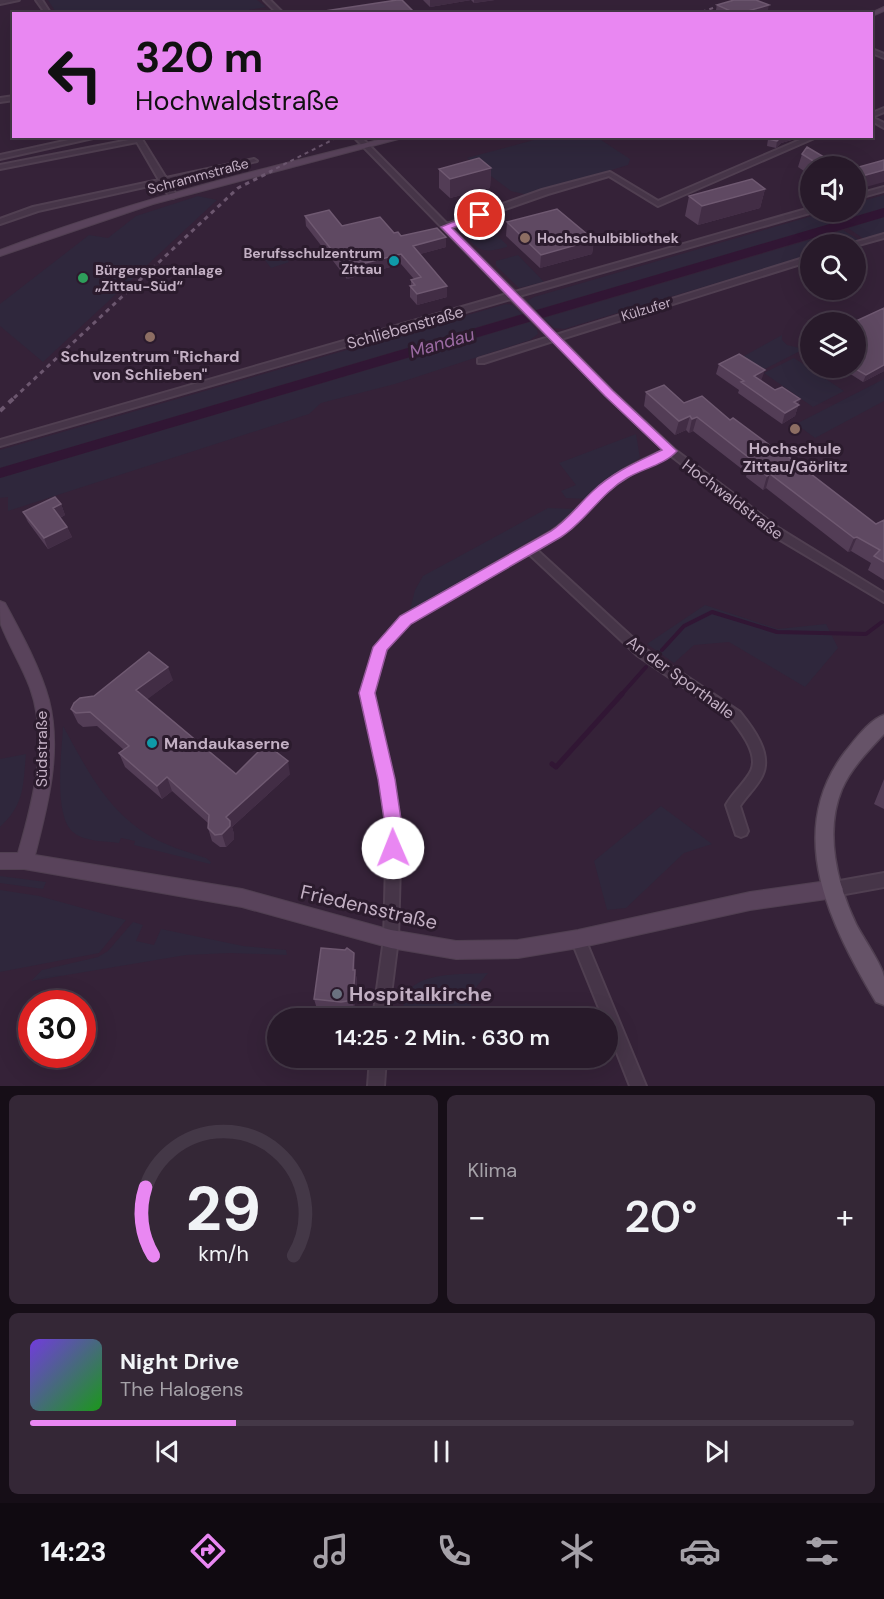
<!DOCTYPE html>
<html lang="de">
<meta charset="utf-8">
<style>
body{margin:0;font-family:"DM Sans",sans-serif;background:#342736;color:#f1f3f6;height:100vh;display:flex;flex-direction:column;font-size:22px;white-space:nowrap}
*{box-sizing:border-box;margin:0}
p{font-size:20px;color:#a5a1a8}
.icon{flex:none;width:33px;height:33px;fill:none;stroke:currentColor;stroke-width:2;stroke-linecap:round;stroke-linejoin:round}
.map{position:relative;height:1086px;overflow:hidden}
.drawer{display:flex;flex-direction:column;gap:9px;padding:9px;background:#160e17;flex:1}
.drawer>*{flex:none}
.banner{position:absolute;left:12px;top:12px;width:861px;height:126px;border-radius:0px;box-shadow:0 6px 24px #0002,0 0 0 2px #443847;background:#e987f2;color:#111;overflow:hidden}
.fabs{position:absolute;left:800px;top:156px;display:grid;gap:12px}
.fabs a{display:grid;place-items:center;width:66px;height:66px;border-radius:50%;background:#281a2a;box-shadow:0 6px 24px #0002,0 0 0 2px #443847;font-size:30px}
.speed{position:absolute;left:18px;top:990px;display:flex;gap:12px;font-size:30px;font-weight:700;text-align:center}
.speed>*{display:grid;place-content:center;width:78px;height:78px;border-radius:50%;background:#281a2a;box-shadow:0 6px 24px #0002,0 0 0 2px #443847;line-height:1}
.speed .limit{border:9px solid #d22;background:#fff;color:#111}
.pin{position:absolute;display:grid;place-items:center;width:51px;height:51px;color:#fff;margin:-26px;border:3px solid #fff;border-radius:50%;box-shadow:0 2px 6px #0007}
.me{position:absolute;width:66px;margin:-33px;rotate:359deg;stroke-linejoin:round;filter:drop-shadow(0 0 4px #0008)}
.turn{display:flex;align-items:center;gap:21px;height:126px;padding:0 24px;font-size:27px}
.turn .icon{width:78px;height:78px;stroke-width:2.5}
.turn b{display:block;font-size:42px;line-height:51px}
.big{font-size:45px;font-weight:600;line-height:1.1}
.drawer .card{flex:1;display:flex;flex-direction:column;justify-content:center;gap:9px;min-width:0;padding:0 21px;border-radius:9px;background:#342736}
.drawer .dial{align-items:center;gap:0}
.dial svg{height:156px;overflow:visible;fill:none;stroke:#443847;stroke-width:7;stroke-linecap:round;text-anchor:middle}
.dial text{fill:#f1f3f6;stroke:none}
.song{display:flex;align-items:center;gap:18px}
.cover{width:72px;height:72px;border-radius:9px;background:linear-gradient(135deg,hsl(260 70% 55%),hsl(120 70% 35%))}
.played{height:6px;border-radius:3px;background:linear-gradient(90deg,#e987f2 25%,#443847 25%)}
.keys{display:flex;justify-content:space-around;direction:ltr}
.heat{display:flex;justify-content:space-between;align-items:center;font-size:33px;direction:ltr}
.drawer .tiles{flex:1;display:grid;gap:9px;grid-template-columns:1fr 1fr}
.card:last-child{grid-column:span 2}
.trip{position:absolute;left:267px;top:1008px;width:351px;height:60px;border-radius:30px;background:#281a2a;box-shadow:0 6px 24px #0002,0 0 0 2px #443847;font-weight:600;line-height:60px;text-align:center}
.menu{display:flex;height:96px;justify-content:space-around;align-items:center;background:#100a11;color:#a5a1a8}
.menu .icon{width:42px;height:42px}
.menu .selected{color:#e987f2}
.menu b{font-size:27px;color:#f1f3f6}
.map>svg:first-child{display:block}
.green{fill:#2f273c}
.water{fill:#311634}
.lines{fill:none;stroke-linecap:round;stroke-linejoin:round}
.stream-far1{stroke:#311634;stroke-width:4}
.stream{stroke:#311634;stroke-width:5}
.minor-casing{stroke:#503f51;stroke-width:4}
.secondary-casing{stroke:#503f51;stroke-width:2}
.primary-casing{stroke:#503f51;stroke-width:3}
.minor{fill:#463548;fill-rule:evenodd}
.secondary{fill:#59435b;fill-rule:evenodd}
.primary{fill:#665368;fill-rule:evenodd}
.rail-far2{stroke:#6c576f;stroke-width:2;stroke-dasharray:4 4;stroke-linecap:butt}
.rail-far1{stroke:#6c576f;stroke-width:3;stroke-dasharray:4.5 4.5;stroke-linecap:butt}
.rail{stroke:#6c576f;stroke-width:4;stroke-dasharray:6 6;stroke-linecap:butt}
.wall{fill:#533d56}
.shaded-wall{fill:#422d45}
.building{fill:#5f4962;stroke:#6f5971;stroke-width:1.5}
.route{fill:#e987f2;stroke:#97589d;stroke-width:1.5}
.education-dot{fill:#8d6e63;stroke:#2b1b2d;stroke-width:2}
.culture-dot{fill:#0f9aa8;stroke:#2b1b2d;stroke-width:2}
.leisure-dot{fill:#2e9e5b;stroke:#2b1b2d;stroke-width:2}
.worship-dot{fill:#6b7280;stroke:#2b1b2d;stroke-width:2}
.labels{text-anchor:middle;stroke-width:6;stroke-linejoin:round;paint-order:stroke}
.far-street-label{font-size:14px;fill:#c3b0c4;stroke:#2b1b2d}
.far-poi-label{font-size:14px;font-weight:bold;fill:#c3b0c4;stroke:#2b1b2d;text-anchor:start}
.street-label{font-size:16px;fill:#c3b0c4;stroke:#2b1b2d}
.poi-label{font-size:16px;font-weight:bold;fill:#c3b0c4;stroke:#2b1b2d}
.water-label{font-size:18px;font-style:italic;fill:#9b6aa2;stroke:#2b1b2d}
.near-street-label{font-size:20px;fill:#c3b0c4;stroke:#2b1b2d}
.near-poi-label{font-size:20px;font-weight:bold;fill:#c3b0c4;stroke:#2b1b2d;text-anchor:start}
</style>
<div class="map">
<svg width="884" height="1086" viewBox="0 0 884 1086">
<rect width="100%" height="100%" fill="#352238"/>
<path class="green" d="M48,0H257L266,7L226,14H57Z
M595,136L630,159L628,165L528,195L511,191L467,158L545,137Z
M884,195V208L838,221L824,212H855V203Z
M198,196L217,200L43,362L0,326V304L89,235L108,238L136,216Z
M819,214L833,223L536,310L527,301L534,297Z
M884,217V232L864,239L848,228Z
M482,221L507,245V247C476,256 477,247 457,226L463,227Z
M843,230L859,240L844,244H810V255L564,329L554,328L544,318Z
M275,247L289,262L271,268L258,251Z
M518,255L544,282L519,288L496,266V261Z
M506,304L513,305L522,314L0,468V450Z
M530,322L537,330L538,334L530,340L395,384L321,403L309,414L8,511V497L0,498V478Z
M782,335V340L787,345L804,349L755,374L735,361Z
M794,358L844,391L813,407L764,373Z
M884,379V401L815,438L796,424Z
M636,434L640,458L604,480L587,499L566,498L561,491L576,485L559,463Z
M548,508L577,509L561,523L410,610L415,590L423,576Z
M705,605L778,629L826,624L838,648L805,687L729,642L694,645L674,663L647,644Z
M63,726C85,766 105,807 145,833C163,845 185,851 206,858L211,862L210,864L134,845L135,841L121,838L119,843C105,841 84,842 73,832C53,815 62,751 63,726Z
M26,754C23,785 25,804 0,827V759Z
M661,806L712,844L684,853L626,908L607,910L594,861Z
M0,876L46,882L43,889L0,883Z
M0,890L39,896L126,920L99,953L0,972Z
M133,922L143,925L136,941L154,945L161,929L243,946L286,950L287,955L230,953L186,955L31,981L42,970L98,957L108,951Z
M488,973L472,992L470,1018H404C404,1013 403,1005 404,1000C412,970 465,975 488,973Z
M402,1058H468L467,1066L402,1070Z"/>
<path class="water" d="M884,208V217L0,478V468Z"/>
<g class="lines">
<path class="stream-far1" d="M662,650L684,626L712,612L777,632L866,634L882,622
M621,695L646,667"/>
<path class="stream" d="M552,764L556,767L622,694"/>
<g class="minor-casing">
<path id="minor" d="M0,0H19L0,4Z
M36,0H42L51,14H46Z
M264,0H270L284,14H278Z
M872,49L884,54V58L872,53Z
M14,96V100L0,102V98Z
M884,108V112L872,117V113Z
M872,117L884,123V128L872,121Z
M87,136H102L0,159V155Z
M133,136H140L166,178L254,159L257,161L168,182L177,196L173,198H170L162,183L38,211L0,224V219L33,207L159,180L137,142L0,169V165L134,139Z
M353,136H360L447,224L542,190L610,172L658,201L809,136H819L658,206L609,176L548,194L451,228L515,292L810,208V212H813L519,296L556,335L810,256V261L561,339L612,391L674,449L780,529L884,593V602L772,535L670,455L635,472L617,483L601,497L571,528L537,550L645,649L740,712C753,728 773,754 762,776C757,787 747,795 740,806L748,831L746,835L741,837L736,835L726,805C733,792 745,783 751,771C759,754 741,732 732,720L637,655L529,554L410,623L386,649L373,693L392,779L401,826L398,939L388,1018H373L384,939L387,826L380,779L361,693L375,647L402,617L552,531C570,519 583,501 600,487C619,470 642,460 664,450L606,395L553,341L484,363H478V359L549,337L511,299L0,446V440L507,294Z
M884,187V191L855,199V195Z
M884,234V238L855,246V244H850Z
M884,873V887L834,896L829,894L827,889L829,884L834,882Z
M578,932L583,934L646,1086H630L608,1030V1018H603L571,939L573,934Z
M370,1058H386L384,1086H368Z"/>
</g>
<g class="secondary-casing">
<path id="secondary" d="M884,7V11L872,16L869,14Z
M394,136H410L153,204L0,256V250C128,201 261,169 394,136Z
M0,601L5,603C21,633 40,667 49,700C62,751 48,805 35,855L242,889L391,930L456,941L518,940L578,930L750,892L834,880L840,883L843,889L840,895L834,898L750,910L578,948L518,958L456,959L391,948L242,907L24,869H0V853H18C33,801 49,741 30,688C22,666 9,646 1,625C0,618 0,609 0,601Z"/>
</g>
<g class="primary-casing">
<path id="primary" d="M884,715V734C869,750 851,768 842,789C824,832 837,884 856,924C862,936 883,966 884,977C884,986 884,996 884,1005L876,1002C831,926 783,833 845,752C855,740 869,720 884,715Z"/>
</g>
<use href="#minor" class="minor"/>
<use href="#secondary" class="secondary"/>
<use href="#primary" class="primary"/>
<path class="rail-far2" d="M694,14L739,0
M269,172L340,136"/>
<path class="rail-far1" d="M14,398L238,188L272,171"/>
<path class="rail" d="M0,411L16,396"/>
</g>
<path class="wall" d="M423,0H495L474,3L471,0L430,7Z
M717,5L767,14H715Z
M799,138L781,143L776,148L767,146L768,139Z
M802,154L839,166H810V175L798,167Z
M491,168L490,188L450,198L439,188V169Z
M765,189L760,208L698,225L685,216L689,196Z
M305,216L342,226L394,233L401,236L446,247L420,254L447,286V297L417,305L410,297V286H411V280L414,279L401,264L347,279L306,226Z
M507,222L594,240L592,254L540,268L506,236Z
M719,364L762,381L775,390L800,399L795,416L782,424L738,393L739,390L716,374Z
M841,368H855L884,371L863,382Z
M646,392L684,403L730,420L876,524L884,520V580L868,570L871,563L851,551L848,552L766,488L763,490L746,477L747,473L693,431L689,433L686,430L675,435L644,406Z
M61,504L65,515L60,518L67,527L72,537L48,549L28,522L23,512Z
M173,680L147,699L236,774H290L232,827L234,834V839L226,847H220L212,841L208,828V823L172,791L162,799L125,767L119,753L124,750L97,726L83,727L78,723L71,709L94,696Z
M884,779V809L874,804Z
M355,965V970L357,981L354,1010L344,1012L317,1009L314,999Z"/>
<path class="shaded-wall" d="M430,0H471L430,7Z
M474,0H495L474,3Z
M769,5L767,14H739Z
M782,136H800L799,138L781,143L776,148L777,141Z
M491,168L490,188L450,198V179Z
M884,170V182L855,190V178Z
M765,189L760,208L698,225L702,206Z
M446,237V247L413,256V246Z
M594,240L592,254L540,268L541,255Z
M401,254V264L347,279L346,268Z
M447,286V297L417,305V294Z
M884,365V371L863,382L866,375Z
M765,370L761,381L754,376Z
M800,399L795,416L782,424L785,413L794,402Z
M690,416L686,430L675,435L679,421Z
M697,417L693,431L689,433L692,419Z
M770,474L766,488L763,490L767,476Z
M61,504L65,515L57,519L53,508Z
M67,527L72,537L48,549L44,538Z
M857,537L851,551L848,552L854,538Z
M168,667L173,680L141,704L136,690Z
M288,761L290,774L232,827L234,834V839L226,847L222,834L226,817Z
M167,777L172,791L162,799L157,786Z
M354,953L355,965V978V970L357,981L354,1010L353,1000Z"/>
<path class="building" d="M397,0H402L416,14H305Z
M734,0H756L769,5L737,14L717,5Z
M770,136H782L777,141L768,139Z
M807,147L839,166H821L802,154Z
M479,158L491,168L450,179L439,169Z
M884,160V170L855,178V168Z
M752,179L765,189L702,206L689,196Z
M557,209L594,240L541,255L507,222Z
M329,210L342,226L380,217L394,233L398,232L401,236L437,228L446,237L413,246L447,286L417,294L410,286L415,285L411,280L421,277L401,254L346,268L305,216Z
M884,308V365L866,375L854,368L855,322H854Z
M739,354L765,370L754,376L775,390L782,387L800,399L794,402L799,405L785,413L741,382L744,381L719,364Z
M664,385L684,403L702,396L730,420L733,418L775,449L777,448L876,524L884,520V562L874,556L880,550L857,537L854,538L770,474L767,476L750,463L753,461L697,417L692,419L690,416L679,421L646,392Z
M55,497L61,504L53,508L67,527L44,538L23,512Z
M149,652L168,667L136,690L236,774L266,744L288,761L226,817L230,821V826L222,834L215,835L208,828L209,815L167,777L157,786L119,753L129,746L90,712L76,713L71,709L74,703L80,698L94,696Z
M321,948L345,950L347,948L354,953L353,970H355L353,1000L341,1002L314,999Z"/>
<path class="route" d="M476,213L485,215L452,228L613,391L677,451C666,464 642,469 627,478C601,493 586,521 561,537L411,624L387,650L375,693L395,779L402,826V848L399,854L393,856L387,854L384,848L385,826L378,779L359,693L373,647L400,616L551,531C568,520 578,505 593,491C613,472 637,462 662,450L605,396L441,227Z"/>
<g class="education-dot">
<circle cx="525" cy="238" r="6"/>
<circle cx="150" cy="337" r="6"/>
<circle cx="795" cy="429" r="6"/>
</g>
<g class="culture-dot">
<circle cx="394" cy="261" r="6"/>
<circle cx="152" cy="743" r="6"/>
</g>
<circle class="leisure-dot" cx="83" cy="278" r="6"/>
<circle class="worship-dot" cx="337" cy="994" r="6"/>
<g class="labels">
<g class="far-street-label">
<text transform="translate(198 176) rotate(-15)" y="5">Schrammstraße</text>
<text transform="translate(646 309) rotate(-17)" y="5">Külzufer</text>
</g>
<g class="far-poi-label">
<text x="537" y="243">Hochschulbibliothek</text>
<text x="382" y="258" text-anchor="end">Berufsschulzentrum<tspan x="382" dy="16">Zittau</tspan></text>
<text x="95" y="275">Bürgersportanlage<tspan x="95" dy="16">„Zittau-Süd“</tspan></text>
</g>
<g class="street-label">
<text transform="translate(405 327) rotate(-16)" y="6">Schliebenstraße</text>
<text transform="translate(733 499) rotate(37)" y="6">Hochwaldstraße</text>
<text transform="translate(681 677) rotate(36)" y="6">An der Sporthalle</text>
<text transform="translate(41 749) rotate(-90)" y="6">Südstraße</text>
</g>
<g class="poi-label">
<text x="150" y="362">Schulzentrum "Richard<tspan x="150" dy="18">von Schlieben"</tspan></text>
<text x="795" y="454">Hochschule<tspan x="795" dy="18">Zittau/Görlitz</tspan></text>
<text x="164" y="749" text-anchor="start">Mandaukaserne</text>
</g>
<g class="water-label">
<text transform="translate(442 343) rotate(-16)" y="6">Mandau</text>
</g>
<g class="near-street-label">
<text transform="translate(369 907) rotate(13)" y="7">Friedensstraße</text>
</g>
<g class="near-poi-label">
<text x="349" y="1001">Hospitalkirche</text>
</g>
</g>
</svg>
<div class="fabs">
<a><svg class="icon" aria-label="sound" viewBox="0 0 24 24"><path d="M4 9h4l5-4v14l-5-4H4zM17 9q2 3 0 6"/></svg></a>
<a><svg class="icon" aria-label="search" viewBox="0 0 24 24"><circle cx="10" cy="10" r="6"/><path d="M15 15l6 6"/></svg></a>
<a><svg class="icon" aria-label="layers" viewBox="0 0 24 24"><path d="M12 4l9 5-9 5-9-5zM3 14l9 5 9-5"/></svg></a>
</div>
<div class="speed"><div class="limit">30</div></div>
<div class="pin" style="left:480px;top:215px;background:#d93025"><svg class="icon" aria-label="arrive" viewBox="0 0 24 24"><path d="M6 21V4h12l-3 4 3 4H6"/></svg></div>
<svg class="me" style="left:393px;top:848px" viewBox="-20 -20 40 40"><circle r="19" fill="#fff"/><path d="M0-13L10 11 0 6-10 11z" fill="#e987f2"/></svg>
<div class="trip">14:25 · 2 Min. · 630 m</div>
<div class="banner">
<div class="turn"><svg class="icon" aria-label="left" viewBox="0 0 24 24"><path d="M17 20v-9H6M10 6l-5 5 5 5"/></svg><div><b>320 m</b>Hochwaldstraße</div></div>
</div>
</div>
<section class="drawer">
<div class="tiles">
<div class="card dial"><svg viewBox="0 0 100 80">
<path d="M14 69A42 42 0 1 1 86 69"/>
<path d="M14 69A42 42 0 0 1 10 34" stroke="#e987f2"/>
<text x="50" y="56" font-size="32" font-weight="700">29</text>
<text x="50" y="72" font-size="11">km/h</text>
</svg></div>
<div class="card"><p>Klima</p>
<div class="heat"><a>−</a><b class="big">20°</b><a>+</a></div>
</div>
<div class="card">
<div class="song"><i class="cover"></i><div><b>Night Drive</b><p>The Halogens</p></div></div>
<div class="played"></div>
<div class="keys"><svg class="icon" aria-label="previous" viewBox="0 0 24 24"><path d="M18 5L8 12l10 7zM5 5v14"/></svg><svg class="icon" aria-label="pause" viewBox="0 0 24 24"><path d="M8 5v14M16 5v14"/></svg><svg class="icon" aria-label="next" viewBox="0 0 24 24"><path d="M6 5l10 7-10 7zM19 5v14"/></svg></div>
</div>
</div>
</section>
<nav class="menu">
<b>14:23</b>
<svg class="icon selected" aria-label="directions" viewBox="0 0 24 24"><path d="M12 3l9 9-9 9-9-9zM9 14v-3h6M13 9l2 2-2 2"/></svg>
<svg class="icon" aria-label="music" viewBox="0 0 24 24"><path d="M9 18V5l10-2v13"/><circle cx="6" cy="18" r="3"/><circle cx="16" cy="16" r="3"/></svg>
<svg class="icon" aria-label="phone" viewBox="0 0 24 24"><path d="M5 4h4l2 5-3 2q2 4 5 5l2-3 5 2v4C11 20 4 13 5 4z"/></svg>
<svg class="icon" aria-label="climate" viewBox="0 0 24 24"><path d="M12 3v18M4 7l16 10M4 17L20 7"/></svg>
<svg class="icon" aria-label="car" viewBox="0 0 24 24"><path d="M5 17H2v-5l4-1 3-4h7l3 4 3 1v5h-3M9 17h6M6 11h13"/><circle cx="7" cy="17" r="2"/><circle cx="17" cy="17" r="2"/></svg>
<svg class="icon" aria-label="filters" viewBox="0 0 24 24"><path d="M4 7h16M4 17h16"/><circle cx="9" cy="7" r="2"/><circle cx="15" cy="17" r="2"/></svg>
</nav>
